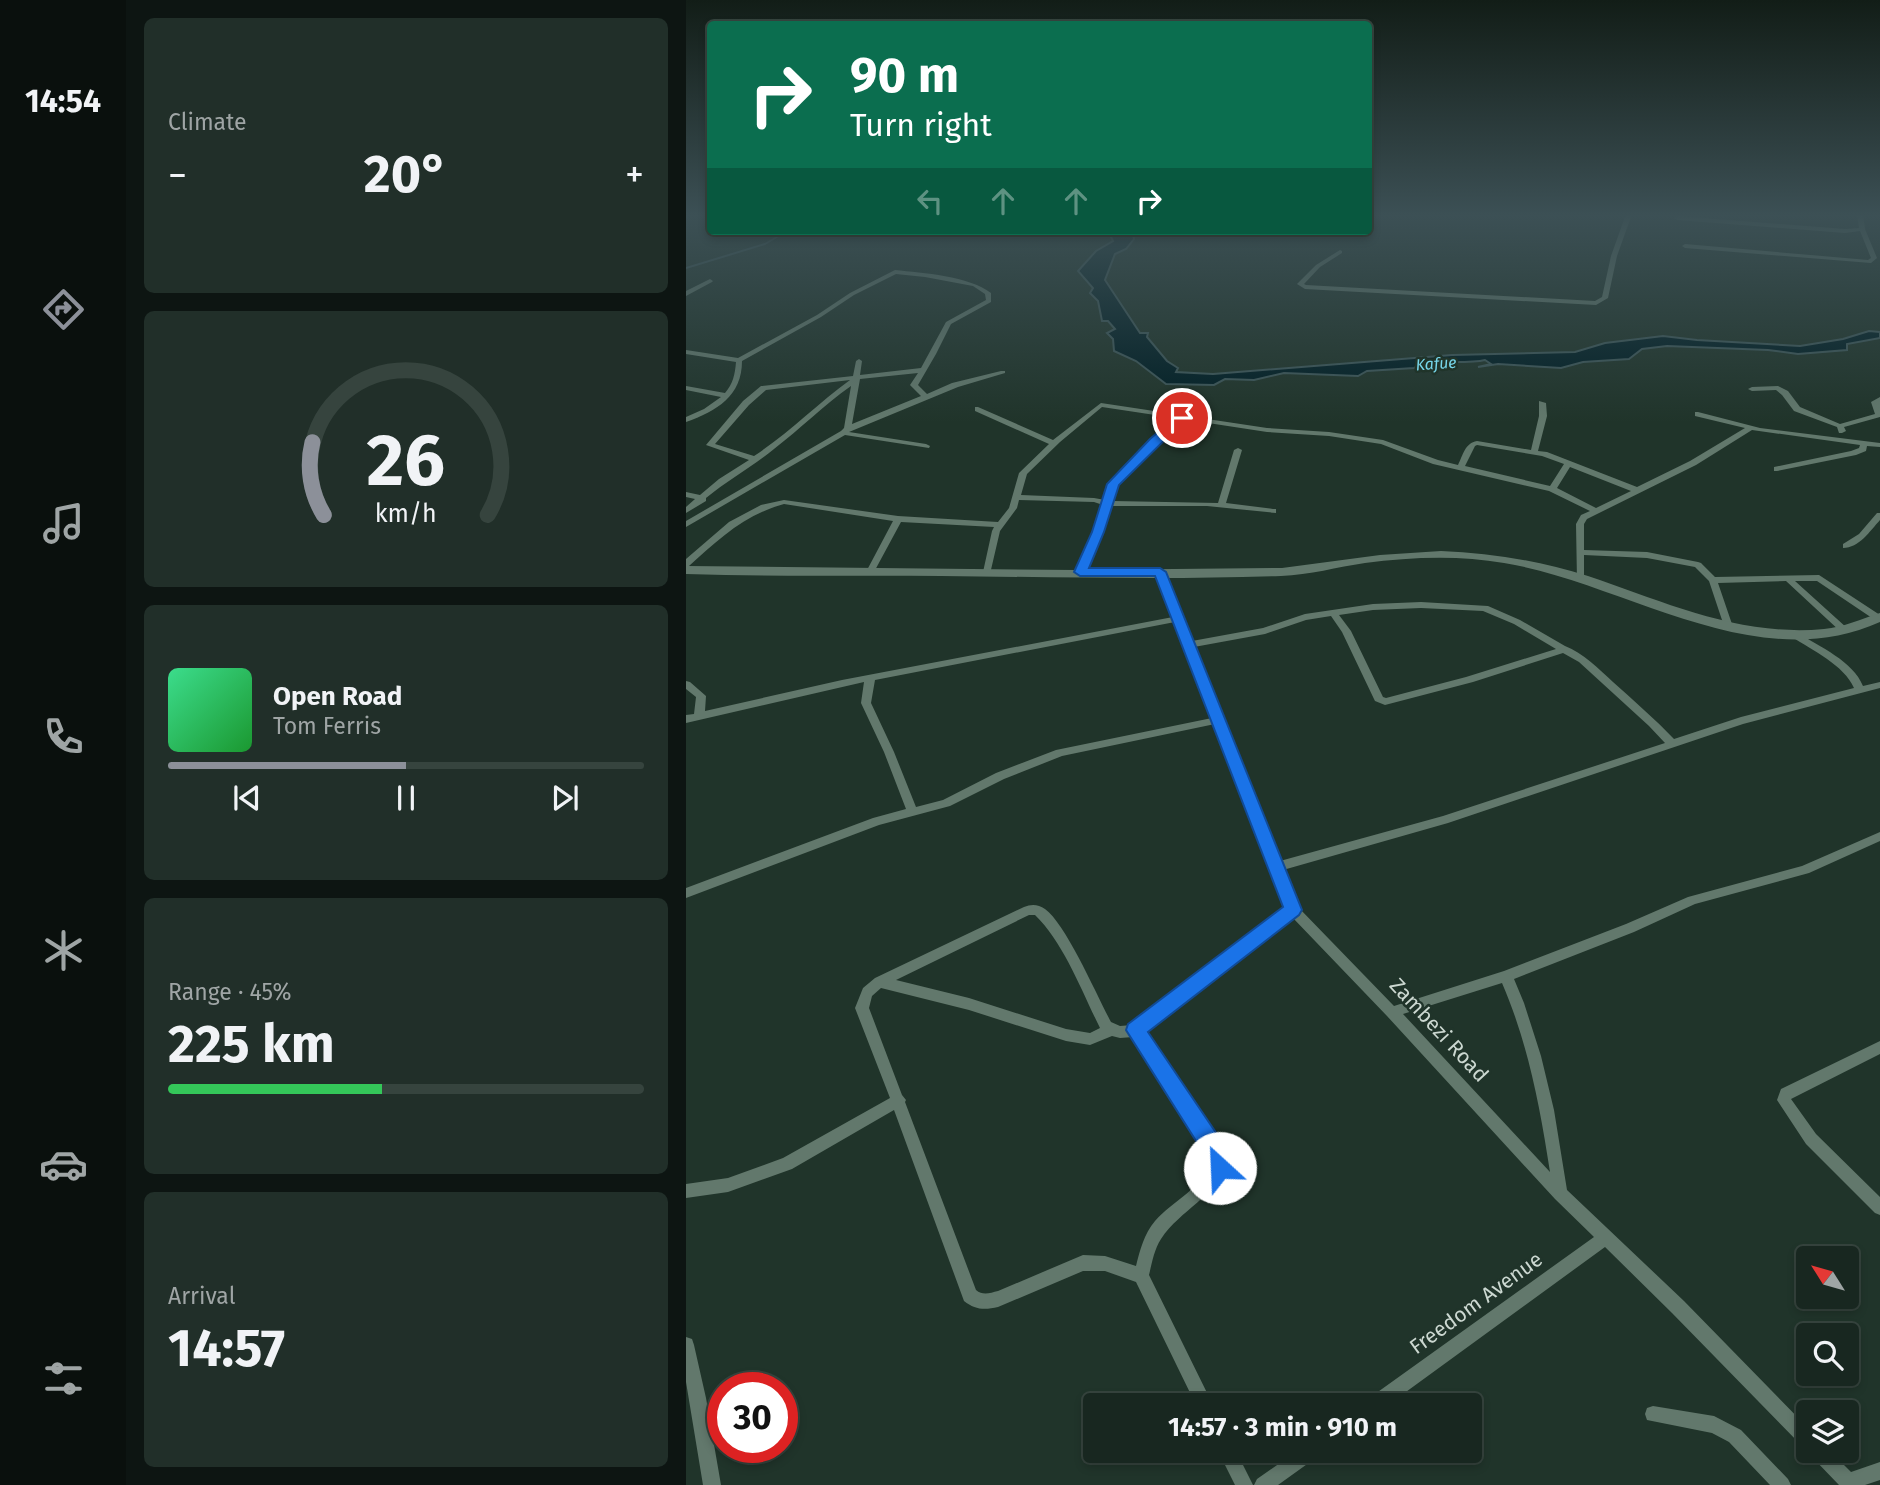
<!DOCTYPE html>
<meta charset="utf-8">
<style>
body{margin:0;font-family:"Fira Sans",sans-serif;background:#212f29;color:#f1f3f6;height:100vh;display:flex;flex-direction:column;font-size:26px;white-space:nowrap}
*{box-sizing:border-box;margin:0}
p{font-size:23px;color:#9fa5a5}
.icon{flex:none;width:38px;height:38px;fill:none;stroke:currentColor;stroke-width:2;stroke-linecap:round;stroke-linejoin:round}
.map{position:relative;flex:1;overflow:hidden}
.panel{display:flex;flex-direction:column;gap:18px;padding:18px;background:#0d1512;width:560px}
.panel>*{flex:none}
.hud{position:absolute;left:21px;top:21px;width:665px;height:214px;border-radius:7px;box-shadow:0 4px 10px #0003,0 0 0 2px #36443e;background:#0b6e4f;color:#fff;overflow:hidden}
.needle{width:46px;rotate:307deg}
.buttons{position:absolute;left:1110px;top:1246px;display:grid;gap:14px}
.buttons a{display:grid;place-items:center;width:63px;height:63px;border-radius:7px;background:#182720;box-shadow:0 4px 10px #0003,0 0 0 2px #36443e;font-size:35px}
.speed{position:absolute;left:21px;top:1372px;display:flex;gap:14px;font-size:35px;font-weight:700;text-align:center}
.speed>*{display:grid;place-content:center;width:91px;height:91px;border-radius:50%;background:#182720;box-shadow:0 4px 10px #0003,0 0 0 2px #36443e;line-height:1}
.speed .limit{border:10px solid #d22;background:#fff;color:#111}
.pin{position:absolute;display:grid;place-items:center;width:60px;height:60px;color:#fff;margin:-30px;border:4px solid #fff;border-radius:50%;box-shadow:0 2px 7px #0007}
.me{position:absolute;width:77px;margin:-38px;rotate:335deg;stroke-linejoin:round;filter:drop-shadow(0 0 5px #0008)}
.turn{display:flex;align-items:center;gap:24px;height:147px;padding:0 28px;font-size:32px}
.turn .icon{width:91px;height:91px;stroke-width:2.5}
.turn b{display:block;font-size:49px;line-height:60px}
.lanes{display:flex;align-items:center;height:66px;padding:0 28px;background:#0003;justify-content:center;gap:35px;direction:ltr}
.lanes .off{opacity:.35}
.big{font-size:52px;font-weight:700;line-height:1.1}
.panel .card{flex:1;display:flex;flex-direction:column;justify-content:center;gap:10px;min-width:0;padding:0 24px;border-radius:10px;background:#212f29}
.panel .dial{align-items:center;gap:0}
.dial svg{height:182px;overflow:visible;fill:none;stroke:#36443e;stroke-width:7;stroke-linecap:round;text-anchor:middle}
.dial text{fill:#f1f3f6;stroke:none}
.song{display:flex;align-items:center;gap:21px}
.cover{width:84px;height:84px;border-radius:10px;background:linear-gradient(135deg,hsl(150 70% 55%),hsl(130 70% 35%))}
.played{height:7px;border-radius:4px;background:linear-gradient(90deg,#8c9099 50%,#36443e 50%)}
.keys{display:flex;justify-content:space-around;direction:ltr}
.heat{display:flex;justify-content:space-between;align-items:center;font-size:38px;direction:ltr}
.charge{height:10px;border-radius:5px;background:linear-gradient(90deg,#34c759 45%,#36443e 0)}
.trip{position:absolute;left:397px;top:1393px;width:399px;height:70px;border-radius:7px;background:#182720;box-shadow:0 4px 10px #0003,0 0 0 2px #36443e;font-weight:700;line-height:70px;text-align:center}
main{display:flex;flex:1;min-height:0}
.menu{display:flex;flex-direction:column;width:126px;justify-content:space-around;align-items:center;background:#0a100d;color:#9fa5a5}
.menu .icon{width:49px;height:49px}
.menu .active{color:#8c9099}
.menu b{font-size:32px;color:#f1f3f6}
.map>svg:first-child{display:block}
.water{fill:#001e24;stroke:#3d5658;stroke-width:2}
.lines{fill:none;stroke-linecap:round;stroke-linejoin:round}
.stream{stroke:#3d5658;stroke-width:2}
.minor{fill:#62786c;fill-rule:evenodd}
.tertiary{fill:#62786c;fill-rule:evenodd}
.route{fill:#1a73e8;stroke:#114b97;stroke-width:2}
.labels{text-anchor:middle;stroke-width:5;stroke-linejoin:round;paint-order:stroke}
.far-water-label{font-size:16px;font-style:italic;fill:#77d6ea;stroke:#20342a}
.near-street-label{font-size:21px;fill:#ccd8d1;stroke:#20342a}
</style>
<main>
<nav class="menu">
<b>14:54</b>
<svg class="icon active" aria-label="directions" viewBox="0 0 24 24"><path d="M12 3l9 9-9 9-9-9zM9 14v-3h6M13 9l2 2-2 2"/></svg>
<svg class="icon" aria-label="music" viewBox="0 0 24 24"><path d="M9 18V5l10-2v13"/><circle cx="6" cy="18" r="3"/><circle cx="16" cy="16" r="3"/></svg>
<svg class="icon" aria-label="phone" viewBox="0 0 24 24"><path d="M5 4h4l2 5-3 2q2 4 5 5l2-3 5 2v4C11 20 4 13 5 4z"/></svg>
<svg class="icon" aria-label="climate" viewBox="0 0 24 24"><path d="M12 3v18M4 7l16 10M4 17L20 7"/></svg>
<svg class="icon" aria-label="car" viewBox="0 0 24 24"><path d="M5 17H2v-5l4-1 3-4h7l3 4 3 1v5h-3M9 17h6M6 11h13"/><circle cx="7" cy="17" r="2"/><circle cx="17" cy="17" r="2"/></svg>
<svg class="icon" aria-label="filters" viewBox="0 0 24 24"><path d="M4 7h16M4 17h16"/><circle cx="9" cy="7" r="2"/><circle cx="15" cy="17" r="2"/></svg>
</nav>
<section class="panel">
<div class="card"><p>Climate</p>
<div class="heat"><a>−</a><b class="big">20°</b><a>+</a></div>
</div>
<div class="card dial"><svg viewBox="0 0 100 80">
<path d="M14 69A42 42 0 1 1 86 69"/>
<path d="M14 69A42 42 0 0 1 9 37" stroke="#8c9099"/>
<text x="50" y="56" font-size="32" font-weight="700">26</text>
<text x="50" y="72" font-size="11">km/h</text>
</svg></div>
<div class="card">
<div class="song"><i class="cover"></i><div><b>Open Road</b><p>Tom Ferris</p></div></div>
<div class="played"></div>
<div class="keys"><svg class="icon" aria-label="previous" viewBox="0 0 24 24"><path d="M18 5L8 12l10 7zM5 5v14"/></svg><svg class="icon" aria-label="pause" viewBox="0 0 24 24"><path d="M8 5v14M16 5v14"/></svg><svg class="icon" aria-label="next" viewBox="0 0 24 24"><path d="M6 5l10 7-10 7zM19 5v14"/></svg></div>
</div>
<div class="card"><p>Range · 45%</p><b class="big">225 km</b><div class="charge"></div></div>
<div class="card"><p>Arrival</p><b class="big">14:57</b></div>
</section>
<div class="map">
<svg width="1194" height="1485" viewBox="0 0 1194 1485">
<rect width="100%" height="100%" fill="#20342a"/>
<path class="water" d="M422,231H446L448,239L440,249L429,254L419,280L454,333H462L461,337L481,361L492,368L490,372L527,374L766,355L889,352L919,343L977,336L1011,340L1114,346L1157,339L1183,331L1194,332V338L1161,344V350L1112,354L1082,350L981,346L956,349L943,359L897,362L875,368L812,364L792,367L805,364L799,360C779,365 743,358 728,368L681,371L672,376L598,373L568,380L539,379L528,385L480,384L450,361L428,351L427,339L421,333L429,329L422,321H416L412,301L404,293L407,288L392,271L410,251L427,241Z"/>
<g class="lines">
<path class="stream" d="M0,268L79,244L101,231"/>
<path class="minor" d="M940,214H946L931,256L922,298L910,305L619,289L611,284L630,265L654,250L656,251V253L634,267L618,284L620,285L909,301L916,297L925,256Z
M1171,214H1177L1179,229L1191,258L1185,263L999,248L996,246L999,244L1182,260L1185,258L1174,231L1159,233L991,220L988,218L991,216L1159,229L1173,228Z
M209,270C237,273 283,276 305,293V302L265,324L250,354L232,385L241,394L266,383L315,371H319V373L272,387L163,432L240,444L244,446L243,448L159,435L0,527V521L155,431L158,428L165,386C138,405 114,429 88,449C66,467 42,480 20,498V501L0,513V507L9,499L0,497V492L14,495L33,479L63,460L20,445L57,401L75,386L167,376L170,361L173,359L176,361L174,375L235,368L260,322L300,300L299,294L287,286L239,277L210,274L168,295L135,317L56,361C56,396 31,411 0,422V417L18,409L35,397L0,390V386L39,393C47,384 49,374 50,362L0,354V350L52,358L131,315L164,293ZM232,373L224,385L235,396L166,424L174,379ZM164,380C131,404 102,434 68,456L29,444L63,405L80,390Z
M24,279L27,281L26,282L0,296V291Z
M1092,386L1102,391L1114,407L1154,424L1189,414L1185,402L1194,397V417L1158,427L1160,431L1156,433H1153L1151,427L1108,411L1096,395L1090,390L1066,391L1062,389L1066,387Z
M853,401L860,403L861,416L852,451L861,452L951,487L1004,461L1059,428L1009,416V412H1012L1074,428L1194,443V447L1181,446L1180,451L1170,455L1091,471H1088V467L1165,451L1173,448L1174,445L1066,430L1010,465L901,519L898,524V550L961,552L1012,562L1015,563L1029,577L1133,575L1194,615V620H1189L1131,581H1109L1161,628L1163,630L1161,632H1155L1100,581L1032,583L1047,627L1045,629H1039L1023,581L1009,567L961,558L898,555V579L897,581H891L890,524L895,515L904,511L863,491L747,464L695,444L643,436L581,432L496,419L432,485L427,501L532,503L548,450L552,448L556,450L540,503L587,509H590V513L521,506H425L416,532L398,572L394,575L390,572L408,532L417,505L408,502L333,500L331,508L314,531L304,574L301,575L297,572L306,531L308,527L215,522L188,572L184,575L180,572L207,521L98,504C58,515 33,539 3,566L0,567V559L43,522L75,505L98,500L212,516L312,522L323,508L333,473L363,444L289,411V407H292L367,440L415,403L581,428L643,432L697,440L752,460L772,465C777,455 779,443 791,441L845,450L853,416ZM416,407L489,418L425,482L419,500L408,498L335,495L341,474L374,442ZM791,445L856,456L878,464L864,486L779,466L789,446ZM884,467L945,491L910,508L871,488Z
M1191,513H1194V520C1184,531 1173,548 1157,548V544L1173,534Z
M474,569L478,572L506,641L577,628L619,614L687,604L735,602L802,606L834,620L879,646C897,653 913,669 927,682C948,701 969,719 988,739L1055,717L1168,688C1158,665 1126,650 1106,637L1104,635L1106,633H1112C1134,647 1167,661 1177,686L1194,682V688L1057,724L762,823L597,870L612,907L708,1006L818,971L940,924L1002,897L1116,866L1194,832V841L1123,873L1009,904L948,932L828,979L838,1003L855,1056L868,1110L881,1190L998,1301L1122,1428V1448L1116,1446L986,1313L919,1247L702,1405H680L682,1399L908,1237L869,1199L701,1016L606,917L458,1031L542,1162C529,1198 495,1209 475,1239C468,1250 466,1263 463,1275L527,1405H510L450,1282L419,1271H397L312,1307C299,1310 289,1310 278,1301L208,1110L106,1169L42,1192L0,1198V1184L42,1178L97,1158L204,1098L169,1008L177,988L189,978L338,907C345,904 352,904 359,909C380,924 411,996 425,1022L434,1026L446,1025L600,908L529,724L376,756L318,779L264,806L193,825L0,898V888L187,818L220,809L198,752L175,703L178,682L0,723V715L8,714L10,697L0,689V681L4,682L20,696L19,711L156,680L487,617L470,572ZM735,608L797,611L828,624L870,649L780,677L700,698L697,697L665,631L653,615L687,610ZM645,616L656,632L688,699L689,701L699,705L787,682L877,653L893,662L963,726L979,743L757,816L594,861L508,647L579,634L620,620ZM489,622L497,643L496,645L499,648L526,718L370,750L310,773L257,800L230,807L208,752L185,703L189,680ZM343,915H349C378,943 396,992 414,1028L404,1033L380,1029L283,998L210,980ZM816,983C842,1043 854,1107 864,1172L717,1014ZM195,988L283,1010L380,1041L404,1045L426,1036L434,1038L447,1037L527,1163C515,1188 487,1201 469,1221C458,1234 454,1250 450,1266L419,1256L397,1255L312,1291C304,1293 297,1296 290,1290L219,1102L220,1100L216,1095L183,1008L186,996Z
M1194,1041V1054L1105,1099L1130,1134L1194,1197V1215L1189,1213L1120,1144L1091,1100L1095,1089Z
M0,1337L6,1339L8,1345L20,1398L35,1485H17L0,1382Z
M967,1406L1028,1416L1055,1430L1102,1479L1105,1485H1084L1043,1442L1026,1433L961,1420L959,1414L961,1408Z
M532,1451H550L567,1485H549Z
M611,1451H634L631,1457L592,1485H568L571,1479Z
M1123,1451H1144L1165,1472L1194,1462V1480L1179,1485H1153L1126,1457Z"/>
<path class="tertiary" d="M755,551C806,553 854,561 902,576C979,602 1054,637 1138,629C1158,627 1175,619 1194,613V622C1069,678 940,583 818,563C773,555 725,557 679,563C651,567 624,575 595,576C482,580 368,577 255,576C170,575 85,577 0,574V566L390,570L596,568L694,555Z"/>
</g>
<linearGradient id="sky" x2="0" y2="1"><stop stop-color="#121d17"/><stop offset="0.51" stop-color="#3c5055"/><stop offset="1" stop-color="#3c5055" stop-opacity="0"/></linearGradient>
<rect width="1194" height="422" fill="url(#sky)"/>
<path class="route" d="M492,415L501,418L433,485L418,532L403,568H474L480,572L616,910L613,915L462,1032L541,1149L545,1168L542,1176L534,1179L526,1176L522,1160L440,1030L442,1024L597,907L469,576H394L388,572L406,532L421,484L464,439Z"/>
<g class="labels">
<g class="far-water-label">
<text transform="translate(750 363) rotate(-4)" y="6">Kafue</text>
</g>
<g class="near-street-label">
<text transform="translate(753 1030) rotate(47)" y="7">Zambezi Road</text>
<text transform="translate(790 1303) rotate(-36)" y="7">Freedom Avenue</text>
</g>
</g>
</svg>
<div class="buttons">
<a><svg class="needle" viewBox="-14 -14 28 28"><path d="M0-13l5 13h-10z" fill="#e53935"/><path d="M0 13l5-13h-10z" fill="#9fa5a5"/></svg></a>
<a><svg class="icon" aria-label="search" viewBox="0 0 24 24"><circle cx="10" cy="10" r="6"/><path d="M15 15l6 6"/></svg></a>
<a><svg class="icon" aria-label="layers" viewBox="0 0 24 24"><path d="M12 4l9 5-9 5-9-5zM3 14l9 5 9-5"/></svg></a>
</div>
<div class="speed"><div class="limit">30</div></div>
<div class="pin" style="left:496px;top:418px;background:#d93025"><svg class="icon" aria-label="arrive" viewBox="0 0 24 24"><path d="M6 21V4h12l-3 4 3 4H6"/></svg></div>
<svg class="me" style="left:534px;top:1168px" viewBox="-20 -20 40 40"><circle r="19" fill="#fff"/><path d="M0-13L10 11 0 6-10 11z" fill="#1a73e8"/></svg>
<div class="trip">14:57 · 3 min · 910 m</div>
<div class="hud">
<div class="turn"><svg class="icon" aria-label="right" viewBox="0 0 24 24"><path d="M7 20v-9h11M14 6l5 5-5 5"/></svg><div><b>90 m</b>Turn right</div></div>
<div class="lanes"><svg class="icon off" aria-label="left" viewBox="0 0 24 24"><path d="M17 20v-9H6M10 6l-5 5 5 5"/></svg><svg class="icon off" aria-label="ahead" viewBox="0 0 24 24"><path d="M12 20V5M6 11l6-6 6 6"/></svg><svg class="icon off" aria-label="ahead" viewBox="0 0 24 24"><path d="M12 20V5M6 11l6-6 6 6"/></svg><svg class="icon" aria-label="right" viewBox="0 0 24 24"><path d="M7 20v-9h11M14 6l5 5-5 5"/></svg></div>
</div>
</div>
</main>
